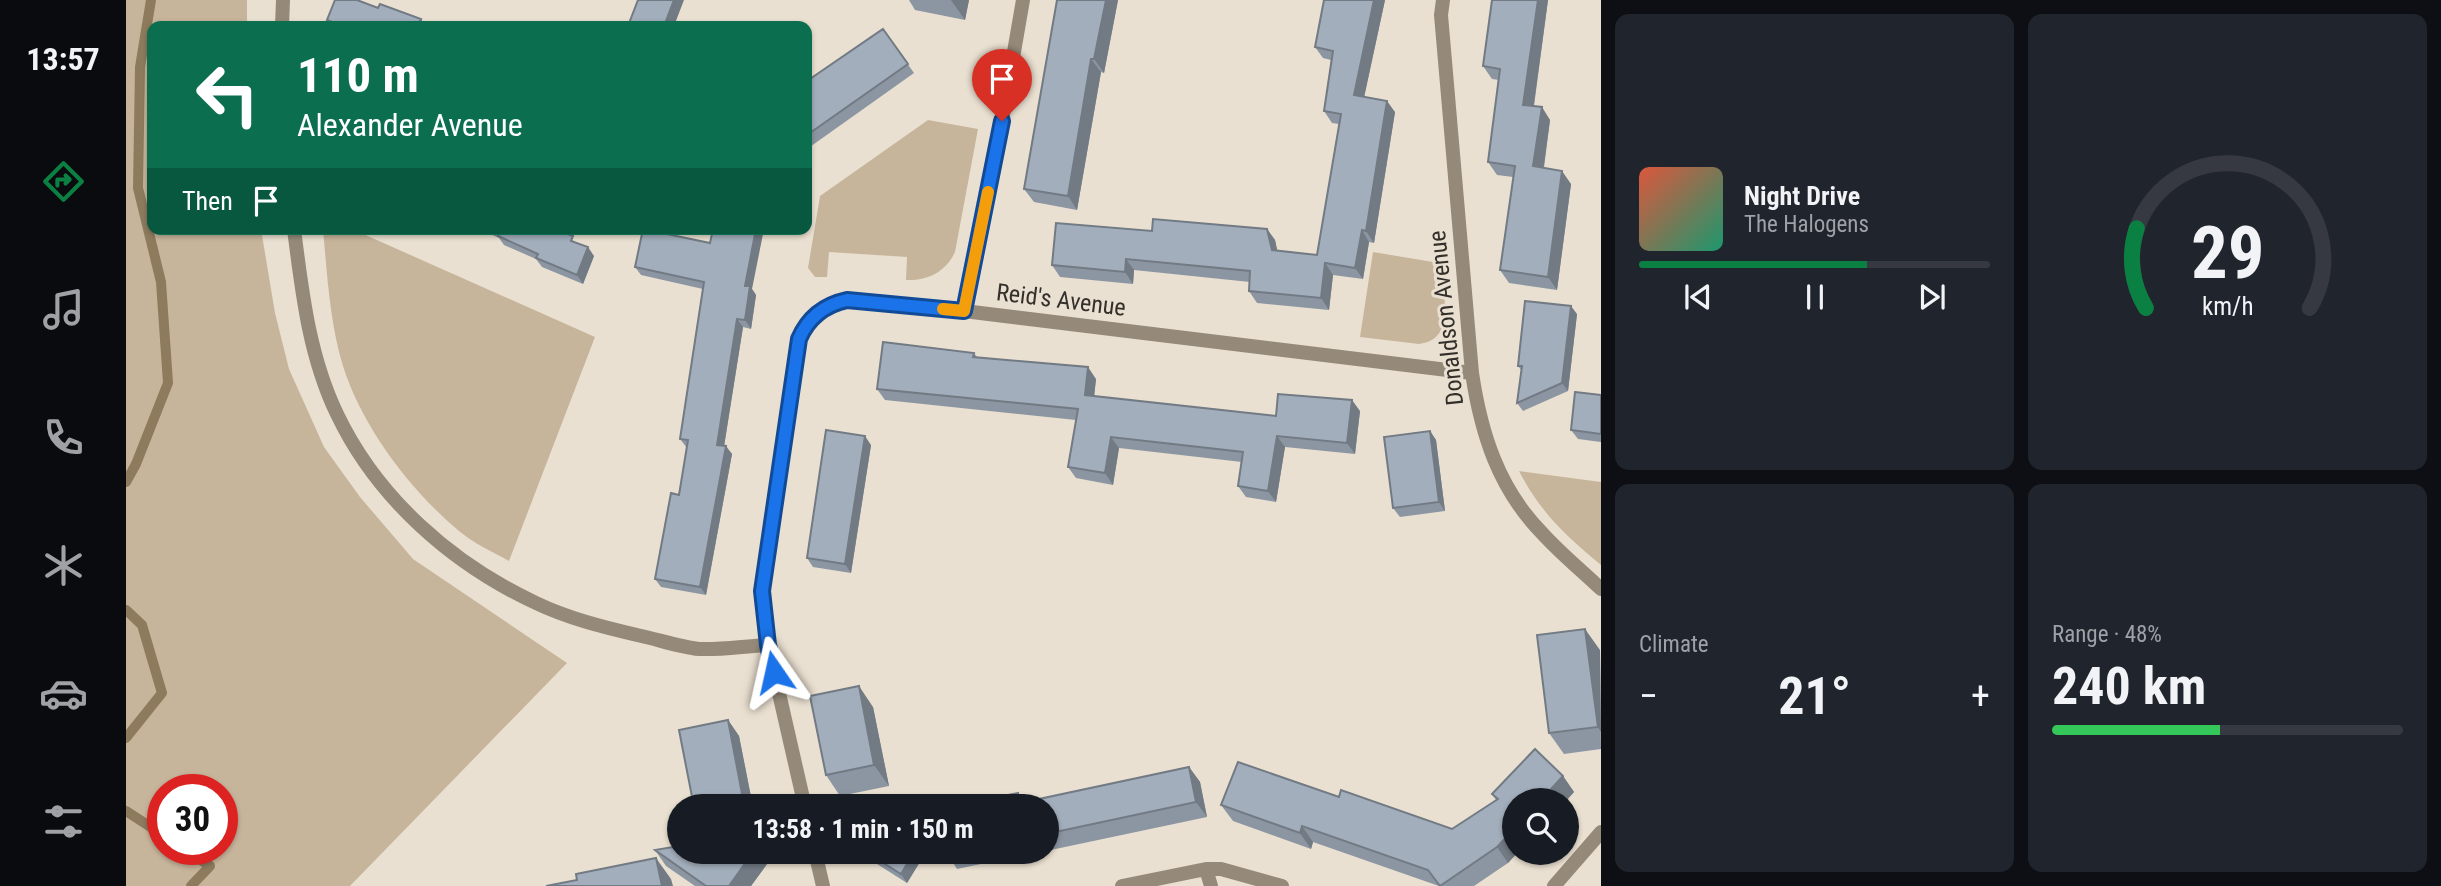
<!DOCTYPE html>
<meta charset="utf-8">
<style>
body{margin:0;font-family:"Roboto Condensed",sans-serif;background:#20242c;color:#f1f3f6;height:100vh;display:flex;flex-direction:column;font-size:26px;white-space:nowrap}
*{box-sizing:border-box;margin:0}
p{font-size:23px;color:#9ea1a6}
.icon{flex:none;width:38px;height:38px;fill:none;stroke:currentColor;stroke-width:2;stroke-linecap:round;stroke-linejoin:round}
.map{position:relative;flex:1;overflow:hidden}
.drawer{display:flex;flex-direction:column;gap:14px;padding:14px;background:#0d0f14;width:840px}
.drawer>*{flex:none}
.top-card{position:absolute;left:21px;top:21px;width:665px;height:214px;border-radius:14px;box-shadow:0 2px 5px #0004;background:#0b6e4f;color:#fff;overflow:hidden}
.tools{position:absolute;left:1376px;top:788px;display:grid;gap:14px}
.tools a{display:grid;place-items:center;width:77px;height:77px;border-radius:50%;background:#171b24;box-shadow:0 2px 5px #0004;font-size:35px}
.speed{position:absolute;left:21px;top:774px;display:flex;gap:14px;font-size:35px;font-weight:700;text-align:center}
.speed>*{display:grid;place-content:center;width:91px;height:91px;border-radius:50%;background:#171b24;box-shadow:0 2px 5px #0004;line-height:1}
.speed .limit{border:10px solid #d22;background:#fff;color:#111}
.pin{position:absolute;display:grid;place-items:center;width:60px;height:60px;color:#fff;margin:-72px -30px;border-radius:50% 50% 50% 0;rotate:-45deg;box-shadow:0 0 7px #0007}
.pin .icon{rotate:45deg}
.me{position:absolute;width:77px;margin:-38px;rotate:349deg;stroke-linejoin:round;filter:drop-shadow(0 0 5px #0008)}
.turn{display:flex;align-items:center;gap:24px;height:147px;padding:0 35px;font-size:32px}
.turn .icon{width:91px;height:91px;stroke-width:2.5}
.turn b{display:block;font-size:49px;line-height:60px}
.then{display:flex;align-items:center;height:66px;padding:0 35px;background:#0003;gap:14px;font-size:26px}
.big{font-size:52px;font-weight:700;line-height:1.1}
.drawer .widget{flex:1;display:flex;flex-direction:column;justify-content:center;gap:10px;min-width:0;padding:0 24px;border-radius:14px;background:#20242c}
.drawer .dial{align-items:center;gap:0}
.dial svg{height:182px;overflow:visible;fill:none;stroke:#363941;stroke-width:7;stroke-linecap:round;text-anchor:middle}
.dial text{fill:#f1f3f6;stroke:none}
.song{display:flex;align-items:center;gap:21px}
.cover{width:84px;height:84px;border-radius:10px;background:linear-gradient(135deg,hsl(10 70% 55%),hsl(160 70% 35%))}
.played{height:7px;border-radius:4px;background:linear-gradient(90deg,#0b8043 65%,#363941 65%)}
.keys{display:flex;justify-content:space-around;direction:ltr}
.heat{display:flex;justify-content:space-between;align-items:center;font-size:38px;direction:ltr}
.charge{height:10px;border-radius:5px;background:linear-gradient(90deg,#34c759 48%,#363941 0)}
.drawer .tiles{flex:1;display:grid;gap:14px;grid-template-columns:repeat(2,1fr)}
.trip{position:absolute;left:541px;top:794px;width:392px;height:70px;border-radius:35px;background:#171b24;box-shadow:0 2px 5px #0004;font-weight:700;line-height:70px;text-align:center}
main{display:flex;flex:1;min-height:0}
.tab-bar{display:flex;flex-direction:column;width:126px;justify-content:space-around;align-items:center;background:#090b0e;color:#9ea1a6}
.tab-bar .icon{width:49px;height:49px}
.tab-bar .on{color:#0b8043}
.tab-bar b{font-size:32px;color:#f1f3f6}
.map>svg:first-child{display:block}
.green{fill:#c7b59b;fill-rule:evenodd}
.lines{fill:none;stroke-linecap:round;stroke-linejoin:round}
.stream{stroke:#8e7b5e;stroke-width:10}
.street{stroke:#958a79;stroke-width:14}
.wall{fill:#8c96a2}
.shaded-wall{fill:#727a84}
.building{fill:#a3aebc;stroke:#727a84;stroke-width:2}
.route-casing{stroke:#114b97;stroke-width:18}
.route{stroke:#1a73e8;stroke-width:12}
.slow{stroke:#f59e0b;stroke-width:12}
.labels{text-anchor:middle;stroke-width:6;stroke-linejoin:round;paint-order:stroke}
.street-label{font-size:24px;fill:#332f2a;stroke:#eae0d1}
</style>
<main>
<nav class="tab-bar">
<b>13:57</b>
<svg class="icon on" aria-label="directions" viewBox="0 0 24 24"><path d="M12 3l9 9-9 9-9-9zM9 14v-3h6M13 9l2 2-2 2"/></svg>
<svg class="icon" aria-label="music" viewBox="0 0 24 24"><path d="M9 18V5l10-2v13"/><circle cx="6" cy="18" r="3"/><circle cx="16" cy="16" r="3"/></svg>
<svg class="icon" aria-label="phone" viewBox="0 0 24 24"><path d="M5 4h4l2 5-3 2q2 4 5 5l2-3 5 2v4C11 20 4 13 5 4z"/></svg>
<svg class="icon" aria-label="climate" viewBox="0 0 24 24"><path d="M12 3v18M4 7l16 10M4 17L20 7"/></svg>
<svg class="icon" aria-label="car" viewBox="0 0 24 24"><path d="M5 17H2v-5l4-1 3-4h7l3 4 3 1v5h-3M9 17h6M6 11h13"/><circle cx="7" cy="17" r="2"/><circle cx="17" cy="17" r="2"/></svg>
<svg class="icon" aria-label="filters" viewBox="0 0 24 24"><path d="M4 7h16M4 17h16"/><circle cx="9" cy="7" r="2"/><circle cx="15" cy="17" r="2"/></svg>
</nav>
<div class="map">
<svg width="1475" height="886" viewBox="0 0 1475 886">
<rect width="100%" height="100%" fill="#eae0d1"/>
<path class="green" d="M0,0H121V26H26V229H135L149,313L163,369L198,447L234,497L287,559L441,663L224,886H0ZM96,789V849H37V789Z
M802,120L852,129L829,252C820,272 801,281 780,280L781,257L703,252L701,277H689L682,268L694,196Z
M197,229H226L469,337L383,561C367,552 347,543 333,531C284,490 236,427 217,366C204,324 201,274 197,229Z
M1247,252L1313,263C1317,290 1332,340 1293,344L1234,337Z
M1393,471L1475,482V565C1439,535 1415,513 1393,471Z"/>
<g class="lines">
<path class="stream" d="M0,482L10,464L42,383L35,282L12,188L14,67L25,0
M0,610L16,625L36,693L0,738
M0,811L37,835
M58,849L84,866L65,886"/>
<path class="street" d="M1317,0L1315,15L1346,373C1355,433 1372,488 1416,533C1434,553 1455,570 1475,589
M156,26L157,0
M168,229C176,292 183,356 211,414C251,498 326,564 410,603C441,618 477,627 511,635C531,639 553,647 573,649C595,650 619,646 642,645
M838,311L876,121L897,0
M679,807L642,645L636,591L673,339C682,318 698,305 721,300L838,311L1346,373
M689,852L697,886
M1080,869L1085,886
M996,886L1080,869H1095L1156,886
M1428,886L1475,832"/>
</g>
<path class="wall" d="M783,0H843L839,20L789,10Z
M931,0H992L978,73L975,72L951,210L908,202L898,189Z
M1198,0H1259L1238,97L1269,112L1248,243L1243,242L1237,279L1207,275L1203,310L1131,303L1123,291L1124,282L1008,270L1007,284L934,277L926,265L1026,231L1141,229L1149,240L1151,251L1191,255L1213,124L1206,123L1198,111L1205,60L1197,58L1189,47Z
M1422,0L1408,106L1424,120L1418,168L1445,184L1431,290L1383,283L1374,270L1387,177L1371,175L1362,162L1373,80L1366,79L1357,66Z
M252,8L295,19L301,26H205L201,20Z
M757,29L788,73L681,149V81Z
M353,229H430L452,244L468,256L457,284L416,267L410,259L378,245L373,238Z
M509,267L626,289L630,295L625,329L617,327L598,446L606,454L580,595L535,587L529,579L553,495L561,448L554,439L577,289L515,275Z
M1451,314L1442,391L1397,411L1391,403L1396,371L1392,366Z
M848,353L851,357L970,379L968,396L1150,416L1234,411L1229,454L1159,447L1150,502L1120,497L1112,486L1116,462L993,448L987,485L950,478L942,467L950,420L759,400L751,389Z
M1475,395V442L1452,439L1445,430Z
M1304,431L1310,440L1319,511L1274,517L1267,508Z
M745,445L725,573L687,567L681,558Z
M1474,650L1475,749L1438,754L1423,733Z
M747,707L763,786L714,796L700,775Z
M602,720L613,736L627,807H568Z
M1063,767L1074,782L1081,817L920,851V807L899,802Z
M1437,776L1448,792L1382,863L1348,886H1313L1187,842L1185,849L1107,821L1095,805L1213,797L1326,829L1370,800L1366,794Z
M529,850L641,864L625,886H569L540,866Z
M732,852H800L781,883Z
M820,852H913L831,869Z"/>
<path class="shaded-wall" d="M548,0H558L548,26H538Z
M825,0H843L839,20Z
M980,0H992L978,73L968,59Z
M1248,0H1259L1236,107L1228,95Z
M1412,0H1422L1406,118L1397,105Z
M965,59L975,72L951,210L942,196Z
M1261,101L1269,112L1248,243L1240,231Z
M1416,107L1424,120L1416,179L1407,166Z
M1436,171L1445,184L1431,290L1422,277Z
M630,229H638L626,289L630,295L625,329L619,320V286Z
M1141,229L1149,240L1154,262L1146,250Z
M1236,230L1243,242L1237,279L1229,268Z
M462,247L468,256L457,284L451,275Z
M1000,259L1008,270L1007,284L999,272Z
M1199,263L1207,275L1203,310L1195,298Z
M1445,306L1451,314L1442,391L1436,383Z
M611,319L617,327L597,453L591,445Z
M962,367L970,379L967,407L959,395Z
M1226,400L1234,411L1229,454L1221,443Z
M1304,431L1310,440L1319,511L1313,502Z
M739,436L745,445L725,573L719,564Z
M1151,436L1159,447L1150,502L1142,491Z
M985,437L993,448L987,485L979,473Z
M600,446L606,454L580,595L574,587Z
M1459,629L1474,650L1475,732L1472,727Z
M733,686L747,707L763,786L748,765Z
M602,720L613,736L627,807H623L617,799Z
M1063,767L1074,782L1081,817L1070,802Z
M1437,776L1448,792L1440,801V800H1415Z
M892,793L902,807L894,803Z
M1176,826L1187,842L1185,849L1174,833Z
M1388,829V852H1392L1382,863L1371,847Z
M627,852H633L641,864L625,886H603Z
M788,852H800L781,883L775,874Z
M530,858L545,879L547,886H536Z"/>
<path class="building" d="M209,0H231L252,8L254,4L295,19L293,23L301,26H216L201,20Z
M512,0H548L538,26H502Z
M931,0H980L968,59H965L942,196L898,189Z
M1198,0H1248L1228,95L1261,101L1240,231L1236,230L1229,268L1199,263L1195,298L1123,291L1124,271L1000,259L999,272L926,265L930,223L1026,231L1027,219L1141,229L1146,250L1191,255L1215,114L1198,111L1207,51L1189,47Z
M1366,0H1412L1397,105L1416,107L1407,166L1436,171L1422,277L1374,270L1389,166L1362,162L1374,69L1357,66Z
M757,29L782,64L681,135V81Z
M367,229H430L447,236L445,241L462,247L451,275L410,258L412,254L372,236L374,232Z
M517,229L584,243L587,229H630L619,286H624L619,320L611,319L591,445L600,446L574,587L529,579L545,493L553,495L562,440L554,439L578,282L509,267Z
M1399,301L1445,306L1436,383L1391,403L1396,366H1392Z
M757,342L848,353L847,357L962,367L959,395L1150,416L1152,394L1226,400L1221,443L1151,436L1142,491L1112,486L1117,452L985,437L979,473L942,467L952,409L751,389Z
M1449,392L1475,395V434L1445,430Z
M700,430L739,436L719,564L681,558Z
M1304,431L1313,502L1267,508L1258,437Z
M1459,629L1472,727L1423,733L1411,635Z
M733,686L748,765L700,775L684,696Z
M602,720L617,799L578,807H568L553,730Z
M1409,749L1437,776L1415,800H1388V829L1371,847L1314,886L1302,870L1176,826L1174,833L1095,805L1112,762L1213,797L1215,790L1326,829L1372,799L1366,794Z
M1063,767L1070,802L920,834V807H822L892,793L894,803Z
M553,846V852H627L603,886H580L529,850Z
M740,852H788L775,874Z
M530,858L536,886H420L451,880L450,874Z"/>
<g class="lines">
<g class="route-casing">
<path id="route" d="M648,672L642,645L636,591L673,339C682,318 698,305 721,300L838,311L876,121"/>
</g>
<use href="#route" class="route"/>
<path class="slow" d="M817,309L838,311L862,192"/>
</g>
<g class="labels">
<g class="street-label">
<text transform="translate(935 300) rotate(7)" y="8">Reid's Avenue</text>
<text transform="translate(1320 318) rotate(-96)" y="8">Donaldson Avenue</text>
</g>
</g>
</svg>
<div class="tools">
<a><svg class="icon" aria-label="search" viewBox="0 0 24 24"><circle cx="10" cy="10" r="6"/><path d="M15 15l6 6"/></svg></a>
</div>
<div class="speed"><div class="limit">30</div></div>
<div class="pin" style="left:876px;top:121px;background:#d93025"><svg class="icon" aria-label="arrive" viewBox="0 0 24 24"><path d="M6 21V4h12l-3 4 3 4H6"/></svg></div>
<svg class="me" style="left:648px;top:672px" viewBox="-20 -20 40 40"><path d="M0-17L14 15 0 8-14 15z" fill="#1a73e8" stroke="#fff" stroke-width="4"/></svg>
<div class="trip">13:58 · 1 min · 150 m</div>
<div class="top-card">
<div class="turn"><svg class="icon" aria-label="left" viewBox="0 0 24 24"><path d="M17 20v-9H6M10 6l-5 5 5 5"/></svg><div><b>110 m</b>Alexander Avenue</div></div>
<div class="then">Then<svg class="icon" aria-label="arrive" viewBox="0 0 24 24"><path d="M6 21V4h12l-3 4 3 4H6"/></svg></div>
</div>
</div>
<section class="drawer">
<div class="tiles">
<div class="widget">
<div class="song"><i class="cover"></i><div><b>Night Drive</b><p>The Halogens</p></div></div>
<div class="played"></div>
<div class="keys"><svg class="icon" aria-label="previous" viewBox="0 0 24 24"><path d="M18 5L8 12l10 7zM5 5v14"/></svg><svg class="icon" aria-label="pause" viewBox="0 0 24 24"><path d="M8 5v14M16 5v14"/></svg><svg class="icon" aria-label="next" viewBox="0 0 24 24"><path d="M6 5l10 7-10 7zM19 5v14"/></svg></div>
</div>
<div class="widget dial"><svg viewBox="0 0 100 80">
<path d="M14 69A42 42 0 1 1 86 69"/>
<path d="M14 69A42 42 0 0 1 10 34" stroke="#0b8043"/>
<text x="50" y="56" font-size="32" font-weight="700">29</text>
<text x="50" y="72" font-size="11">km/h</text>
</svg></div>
<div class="widget"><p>Climate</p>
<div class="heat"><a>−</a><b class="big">21°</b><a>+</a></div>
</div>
<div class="widget"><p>Range · 48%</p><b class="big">240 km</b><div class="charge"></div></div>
</div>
</section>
</main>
